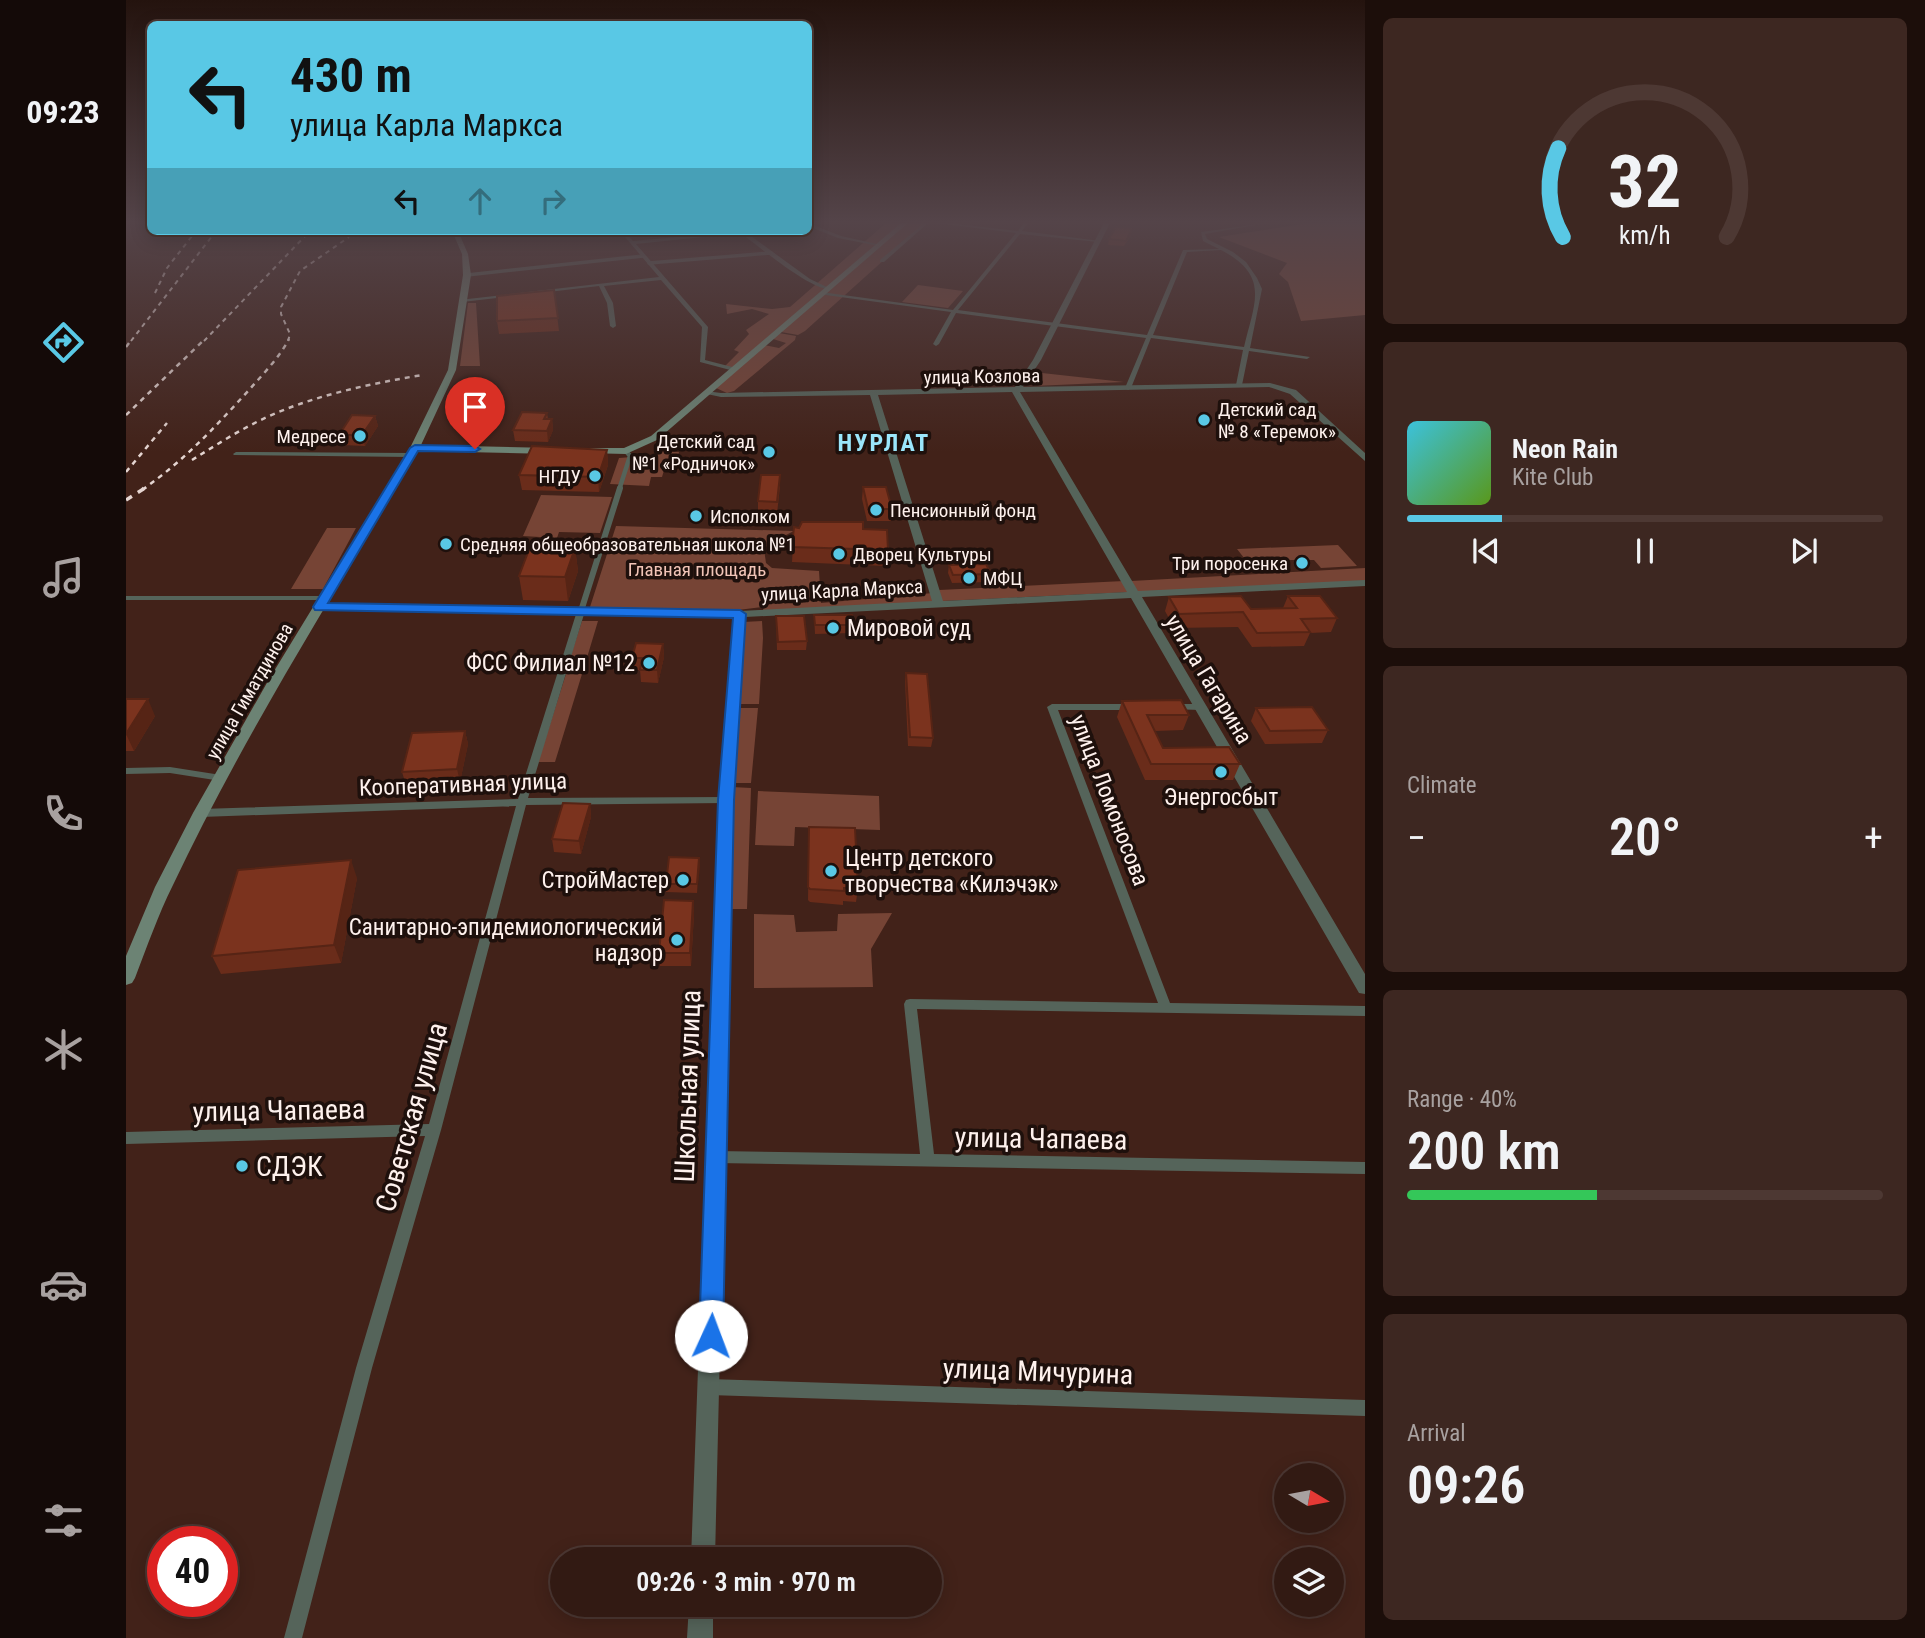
<!DOCTYPE html>
<meta charset="utf-8">
<style>
body{margin:0;font-family:"Roboto Condensed",sans-serif;background:#3d2721;color:#f1f3f6;height:100vh;display:flex;flex-direction:column;font-size:26px;white-space:nowrap}
*{box-sizing:border-box;margin:0}
p{font-size:23px;color:#a8a1a0}
.icon{flex:none;width:38px;height:38px;fill:none;stroke:currentColor;stroke-width:2;stroke-linecap:round;stroke-linejoin:round}
.map{position:relative;flex:1;overflow:hidden}
.details{display:flex;flex-direction:column;gap:18px;padding:18px;background:#1c0e0a;width:560px}
.details>*{flex:none}
.banner{position:absolute;left:21px;top:21px;width:665px;height:214px;border-radius:10px;box-shadow:0 4px 18px #0003,0 0 0 2px #4d3833;background:#59c8e5;color:#111;overflow:hidden}
.needle{width:46px;rotate:100deg}
.tools{position:absolute;left:1148px;top:1463px;display:grid;gap:14px}
.tools a{display:grid;place-items:center;width:70px;height:70px;border-radius:50%;background:#321a13;box-shadow:0 4px 18px #0003,0 0 0 2px #4d3833;font-size:35px}
.speed{position:absolute;left:21px;top:1526px;display:flex;gap:14px;font-size:35px;font-weight:700;text-align:center}
.speed>*{display:grid;place-content:center;width:91px;height:91px;border-radius:50%;background:#321a13;box-shadow:0 4px 18px #0003,0 0 0 2px #4d3833;line-height:1}
.speed .limit{border:10px solid #d22;background:#fff;color:#111}
.pin{position:absolute;display:grid;place-items:center;width:60px;height:60px;color:#fff;margin:-72px -30px;border-radius:50% 50% 50% 0;rotate:-45deg;box-shadow:0 0 7px #0007}
.pin .icon{rotate:45deg}
.me{position:absolute;width:77px;margin:-38px;rotate:2deg;stroke-linejoin:round;filter:drop-shadow(0 0 5px #0008)}
.turn{display:flex;align-items:center;gap:24px;height:147px;padding:0 28px;font-size:32px}
.turn .icon{width:91px;height:91px;stroke-width:2.5}
.turn b{display:block;font-size:49px;line-height:60px}
.lanes{display:flex;align-items:center;height:66px;padding:0 28px;background:#0003;justify-content:center;gap:35px;direction:ltr}
.lanes .off{opacity:.35}
.big{font-size:52px;font-weight:600;line-height:1.1}
.details .widget{flex:1;display:flex;flex-direction:column;justify-content:center;gap:10px;min-width:0;padding:0 24px;border-radius:10px;background:#3d2721}
.details .dial{align-items:center;gap:0}
.dial svg{height:182px;overflow:visible;fill:none;stroke:#4d3833;stroke-width:7;stroke-linecap:round;text-anchor:middle}
.dial text{fill:#f1f3f6;stroke:none}
.song{display:flex;align-items:center;gap:21px}
.cover{width:84px;height:84px;border-radius:10px;background:linear-gradient(135deg,hsl(190 70% 55%),hsl(90 70% 35%))}
.played{height:7px;border-radius:4px;background:linear-gradient(90deg,#59c8e5 20%,#4d3833 20%)}
.keys{display:flex;justify-content:space-around;direction:ltr}
.heat{display:flex;justify-content:space-between;align-items:center;font-size:38px;direction:ltr}
.charge{height:10px;border-radius:5px;background:linear-gradient(90deg,#34c759 40%,#4d3833 0)}
.trip{position:absolute;left:424px;top:1547px;width:392px;height:70px;border-radius:35px;background:#321a13;box-shadow:0 4px 18px #0003,0 0 0 2px #4d3833;font-weight:600;line-height:70px;text-align:center}
main{display:flex;flex:1;min-height:0}
.tabs{display:flex;flex-direction:column;width:126px;justify-content:space-around;align-items:center;background:#140a08;color:#a8a1a0}
.tabs .icon{width:49px;height:49px}
.tabs .active{color:#59c8e5}
.tabs b{font-size:32px;color:#f1f3f6}
.map>svg:first-child{display:block}
.green{fill:#764435}
.lines{fill:none;stroke-linecap:round;stroke-linejoin:round}
.pedestrian-far2{stroke:#55645a;stroke-width:3.5}
.pedestrian-far1{stroke:#55645a;stroke-width:4.5}
.pedestrian{stroke:#55645a;stroke-width:6}
.minor{fill:#55645a;fill-rule:evenodd}
.tertiary{fill:#55645a;fill-rule:evenodd}
.secondary{fill:#6c8374;fill-rule:evenodd}
.rail-far2{stroke:#e5d5d1;stroke-width:2;stroke-dasharray:4.5 4.5;stroke-linecap:butt}
.rail-far1{stroke:#e5d5d1;stroke-width:2.5;stroke-dasharray:5 5;stroke-linecap:butt}
.rail{stroke:#e5d5d1;stroke-width:3.5;stroke-dasharray:7 7;stroke-linecap:butt}
.wall{fill:#6a2c1a}
.shaded-wall{fill:#562415}
.building{fill:#7b331e;stroke:#562415;stroke-width:2}
.route{fill:#1a73e8;stroke:#114b97;stroke-width:2}
.poi-dot{fill:#59c8e5;stroke:#1e100c;stroke-width:2.5}
.labels{text-anchor:middle;stroke-width:7;stroke-linejoin:round;paint-order:stroke}
.far-street-label{font-size:19px;fill:#fef1ed;stroke:#1e100c}
.far-poi-label{font-size:19px;fill:#fef1ed;stroke:#1e100c;text-anchor:start}
.far-park-label{font-size:19px;fill:#f1c4b7;stroke:#1e100c}
.poi-label{font-size:23px;fill:#fef1ed;stroke:#1e100c;text-anchor:end}
.street-label{font-size:23px;fill:#fef1ed;stroke:#1e100c}
.far-district-label{font-size:24px;font-weight:bold;letter-spacing:2px;fill:#9ae6fb;stroke:#1e100c}
.near-street-label{font-size:28px;fill:#fef1ed;stroke:#1e100c}
.near-poi-label{font-size:28px;fill:#fef1ed;stroke:#1e100c;text-anchor:start}
</style>
<main>
<nav class="tabs">
<b>09:23</b>
<svg class="icon active" aria-label="directions" viewBox="0 0 24 24"><path d="M12 3l9 9-9 9-9-9zM9 14v-3h6M13 9l2 2-2 2"/></svg>
<svg class="icon" aria-label="music" viewBox="0 0 24 24"><path d="M9 18V5l10-2v13"/><circle cx="6" cy="18" r="3"/><circle cx="16" cy="16" r="3"/></svg>
<svg class="icon" aria-label="phone" viewBox="0 0 24 24"><path d="M5 4h4l2 5-3 2q2 4 5 5l2-3 5 2v4C11 20 4 13 5 4z"/></svg>
<svg class="icon" aria-label="climate" viewBox="0 0 24 24"><path d="M12 3v18M4 7l16 10M4 17L20 7"/></svg>
<svg class="icon" aria-label="car" viewBox="0 0 24 24"><path d="M5 17H2v-5l4-1 3-4h7l3 4 3 1v5h-3M9 17h6M6 11h13"/><circle cx="7" cy="17" r="2"/><circle cx="17" cy="17" r="2"/></svg>
<svg class="icon" aria-label="filters" viewBox="0 0 24 24"><path d="M4 7h16M4 17h16"/><circle cx="9" cy="7" r="2"/><circle cx="15" cy="17" r="2"/></svg>
</nav>
<div class="map">
<svg width="1239" height="1638" viewBox="0 0 1239 1638">
<rect width="100%" height="100%" fill="#422219"/>
<path class="green" d="M760,223H778L607,369L598,367L613,352L608,350L623,334L620,330L643,314L626,309L601,314L600,304L646,309L664,307Z
M780,223H799L679,331L672,335L655,332Z
M1183,223H1239V315L1175,321L1162,282L1153,274L1161,263L1093,237Z
M792,285L837,291L822,308L776,302Z
M342,303H350L354,366H334Z
M653,333L670,336L669,340L608,391L601,393L590,388L638,345L653,348L660,343L647,339Z
M916,373L998,382L908,386Z
M535,444L546,445L545,452H553L549,468L539,467L536,477H525L523,486L484,484L493,458L532,455Z
M415,495L486,497L474,533L433,532L431,538L397,536Z
M490,526L668,531L644,543L638,549L640,563L646,568L693,571L695,603L807,593L810,602L638,611L636,607L612,610L464,607Z
M201,528H230L197,589H165Z
M1212,545L1231,566L1195,568L1188,560H1160L1157,562L1164,570L1129,572L1111,549Z
M1239,568V581L1012,592L1005,581Z
M998,581L1005,592L816,601L813,590Z
M456,621H472L457,671L440,670Z
M636,621L637,638L633,704H612L617,622Z
M440,674H456L429,762H412Z
M611,708H632L625,783H606Z
M606,787L625,788L621,909H603Z
M632,791L753,796L754,830L669,827L668,846L629,845Z
M766,913L745,949L747,987L628,988V914L668,915L670,932L711,931L712,914Z"/>
<g class="lines">
<path class="pedestrian-far2" d="M523,263L645,253
M341,275L517,256"/>
<path class="pedestrian-far1" d="M493,490L504,456L500,451"/>
<path class="pedestrian" d="M455,611L494,488"/>
<path class="minor" d="M682,223L715,236L755,245L753,246L712,238L682,226Z
M798,223H802L758,262H754V260Z
M810,223H822L892,231L898,223H902L896,231L974,241L972,242L894,234L832,310L1021,335L1057,250L1093,249L1077,241L1075,232L1141,223L1079,234L1081,239L1107,252L1120,262L1131,278L1136,289L1124,348L1184,357L1181,359L1123,351L1116,385L1113,387L1110,385L1117,350L1025,338L1005,388L1002,390L999,388L1020,338L830,313L813,344L810,346L807,344L825,312L692,294L695,292L827,310L890,233ZM1095,250C1145,276 1128,303 1118,347L1027,335L1061,252Z
M494,231H498L507,241L618,231L684,279L705,289C687,292 632,246 615,233L510,244L582,327L579,360L610,368L611,369L608,371L574,362L576,327L535,280L478,286L487,303L490,326L487,328L484,326L481,303L473,286L336,302L333,300L533,277Z
M110,452L285,453L288,455L285,457L108,455L107,454Z
M0,596H199L203,598L199,600H0Z
M455,608L459,611L402,798L600,797L605,800L600,803L400,805L315,1130L246,1368L176,1638H158L230,1368L299,1136L0,1144V1132L303,1124L390,806L75,817L70,813L75,809L392,799L451,611Z
M926,704H1007L1012,707L1007,710H932L1044,1003L1239,1006V1016L791,1009L808,1154L1239,1162V1174L590,1163L585,1161L583,1157L585,1153L590,1151L794,1154L778,1004L780,1000L784,999L1032,1003L921,707Z
M1045,704H1075L1080,707L1075,710L1042,709L1040,707L1042,705Z
M44,767L95,775L100,778L95,781L44,773L0,774V768Z
M583,1379L1239,1400V1416L583,1395L577,1393L575,1387L577,1381Z"/>
<path class="tertiary" d="M978,223H984L915,360L897,387L1144,383L1170,390L1239,453V461L1164,394L1143,387L894,392L1012,591L1239,580V586L1016,597L1239,974V994L1233,993L1005,598L619,617L607,800L589,1559H565L593,800L608,617L194,610L188,607L194,604L614,611L806,601L744,395L595,397L576,393L580,391L595,393L889,387L907,360ZM886,392L1001,592L817,601L752,395Z
M563,1605H587V1638H561Z"/>
<path class="secondary" d="M775,223H782L531,440L500,454L458,453V449L462,448H498L525,436Z
M326,231H332L342,254L345,275L330,370L295,445L425,448L430,451L425,454L292,451C208,594 118,735 47,885C32,915 21,947 9,978L6,983L0,985V956L29,887L67,813L142,681L284,448L322,370L337,275L336,254Z"/>
<path class="rail-far2" d="M118,236L122,231
M29,293L41,268L70,231
M5,341L90,231
M78,341L184,231
M162,341L164,334L155,314V307L174,271L223,237"/>
<path class="rail-far1" d="M0,347L6,339
M0,415L79,339
M66,460C90,445 115,429 141,417C190,395 243,384 296,375
M0,472L41,423
M16,490C60,459 87,429 123,390C137,374 153,358 163,339
M16,490L24,485"/>
<path class="rail" d="M16,490L18,488
M0,500L19,488"/>
</g>
<path class="wall" d="M1005,235L998,246L982,245L983,239Z
M428,290L433,331L373,334L371,321Z
M421,413L422,419H426L427,430L422,442L389,441L387,430Z
M249,416L252,426L239,446L216,445L213,435Z
M481,450L482,465L473,492L396,490L393,475Z
M654,486L651,514L632,513V501Z
M737,487L766,509L765,521H741L736,499Z
M668,527L737,529L762,550L760,566L666,562Z
M449,548L452,571L442,601L397,600L393,576Z
M823,565L865,574L863,582L826,583L822,573Z
M1162,596L1211,618L1205,632L1184,633L1178,646L1126,647L1112,627L1048,628L1039,611L1043,597L1125,609L1157,608Z
M688,615L728,625L727,633L689,634Z
M650,616L681,641L680,650H651Z
M537,644L538,657L532,683L515,682L514,670H507L506,658Z
M780,673L807,738L805,747L782,746L779,681Z
M0,699L29,716L8,751H0Z
M996,701L1063,715L1057,730L1029,731L1037,748L1114,764L1107,780H1019L991,717Z
M1130,708L1202,730L1196,743L1139,744L1125,721Z
M339,731L342,744L334,782L280,785L276,772Z
M464,804L465,817L455,854L428,852L426,839Z
M683,827L732,888L730,902L717,901V905L684,902L682,900Z
M573,858L571,893L540,892V884Z
M231,878L215,963L95,974L86,956Z
M567,901L568,914L565,966H534L533,953Z"/>
<path class="shaded-wall" d="M249,416L252,426L239,446L236,435Z
M426,419L427,430L422,442L421,431Z
M481,450L482,465L473,492L472,477Z
M449,548L452,571L442,601L439,577Z
M537,644L538,657L532,683L531,670Z
M22,699L29,716L8,751L0,734Z
M339,731L342,744L334,782L331,769Z
M464,804L465,817L455,854L453,841Z
M573,858L574,867L571,893V884Z
M225,860L231,878L215,963L208,945Z
M567,901L568,914L565,966L564,953Z"/>
<path class="building" d="M990,227L1006,229L1000,241L983,239Z
M428,290L432,318L371,321V296Z
M396,412L421,413L418,419H426L421,431L387,430Z
M226,415L249,416L236,435H213Z
M406,446L481,450L472,477L393,475Z
M635,475H654L651,502L632,501Z
M737,487H760L766,509H742Z
M676,522H737V529L761,530L762,550L666,547L668,527L673,528Z
M404,547L449,548L439,577L393,576Z
M860,564L865,574L827,575L823,565Z
M1115,596L1125,609L1171,608L1162,596H1194L1211,618L1175,619L1184,632L1131,633L1117,612L1053,614L1043,597Z
M688,615H726L728,625H689Z
M650,616H678L681,641L652,642Z
M510,643L537,644L531,670H514L516,658H506Z
M780,673L801,674L807,738L784,737Z
M0,699H22L0,734Z
M1055,700L1063,715H1021L1037,748L1103,747L1114,764H1025L996,701Z
M1186,707L1202,730L1144,731L1130,708Z
M339,731L331,769L276,772L286,733Z
M437,803L464,804L453,841L426,839Z
M683,827L729,828L732,888H718V891L684,889L682,887Z
M543,857L573,858L571,884H540Z
M225,860L208,945L86,956L112,870Z
M538,900L567,901L564,953H533Z"/>
<linearGradient id="sky" x2="0" y2="1"><stop stop-color="#24130e"/><stop offset="0.49" stop-color="#544449"/><stop offset="1" stop-color="#544449" stop-opacity="0"/></linearGradient>
<rect width="1239" height="452" fill="url(#sky)"/>
<path class="route" d="M289,445L349,446L354,449L349,452L292,451L202,603L614,610L620,614L608,800L597,1336L593,1344L585,1348L576,1344L573,1336L592,800L607,618L189,610L187,607L284,448Z"/>
<g class="poi-dot">
<circle cx="1078" cy="420" r="7"/>
<circle cx="234" cy="436" r="7"/>
<circle cx="643" cy="452" r="7"/>
<circle cx="469" cy="476" r="7"/>
<circle cx="750" cy="510" r="7"/>
<circle cx="570" cy="516" r="7"/>
<circle cx="320" cy="544" r="7"/>
<circle cx="713" cy="554" r="7"/>
<circle cx="1176" cy="563" r="7"/>
<circle cx="843" cy="578" r="7"/>
<circle cx="707" cy="628" r="7"/>
<circle cx="523" cy="663" r="7"/>
<circle cx="1095" cy="772" r="7"/>
<circle cx="705" cy="871" r="7"/>
<circle cx="557" cy="880" r="7"/>
<circle cx="551" cy="940" r="7"/>
<circle cx="116" cy="1166" r="7"/>
</g>
<g class="labels">
<g class="far-street-label">
<text transform="translate(856 376) rotate(-1)" y="7">улица Козлова</text>
<text transform="translate(716 590) rotate(-3)" y="7">улица Карла Маркса</text>
<text transform="translate(123 691) rotate(-60)" y="7">улица Гиматдинова</text>
</g>
<g class="far-poi-label">
<text x="1092" y="416">Детский сад<tspan x="1092" dy="22">№ 8 «Теремок»</tspan></text>
<text x="220" y="443" text-anchor="end">Медресе</text>
<text x="629" y="448" text-anchor="end">Детский сад<tspan x="629" dy="22">№1 «Родничок»</tspan></text>
<text x="455" y="483" text-anchor="end">НГДУ</text>
<text x="764" y="517">Пенсионный фонд</text>
<text x="584" y="523">Исполком</text>
<text x="334" y="551">Средняя общеобразовательная школа №1</text>
<text x="727" y="561">Дворец Культуры</text>
<text x="1162" y="570" text-anchor="end">Три поросенка</text>
<text x="857" y="585">МФЦ</text>
</g>
<g class="far-park-label">
<text x="571" y="576">Главная площадь</text>
</g>
<g class="poi-label">
<text x="721" y="636" text-anchor="start">Мировой суд</text>
<text x="509" y="671">ФСС Филиал №12</text>
<text x="1095" y="805" text-anchor="middle">Энергосбыт</text>
<text x="719" y="866" text-anchor="start">Центр детского<tspan x="719" dy="26">творчества «Килэчэк»</tspan></text>
<text x="543" y="888">СтройМастер</text>
<text x="537" y="935">Санитарно-эпидемиологический<tspan x="537" dy="26">надзор</tspan></text>
</g>
<g class="street-label">
<text transform="translate(1083 679) rotate(59)" y="8">улица Гагарина</text>
<text transform="translate(337 784) rotate(-2)" y="8">Кооперативная улица</text>
<text transform="translate(984 800) rotate(69)" y="8">улица Ломоносова</text>
</g>
<g class="far-district-label">
<text x="758" y="451">НУРЛАТ</text>
</g>
<g class="near-street-label">
<text transform="translate(561 1086) rotate(-88)" y="10">Школьная улица</text>
<text transform="translate(153 1110) rotate(-1)" y="10">улица Чапаева</text>
<text transform="translate(285 1117) rotate(-74)" y="10">Советская улица</text>
<text transform="translate(915 1138) rotate(1)" y="10">улица Чапаева</text>
<text transform="translate(912 1371) rotate(2)" y="10">улица Мичурина</text>
</g>
<g class="near-poi-label">
<text x="130" y="1176">СДЭК</text>
</g>
</g>
</svg>
<div class="tools">
<a><svg class="needle" viewBox="-14 -14 28 28"><path d="M0-13l5 13h-10z" fill="#e53935"/><path d="M0 13l5-13h-10z" fill="#a8a1a0"/></svg></a>
<a><svg class="icon" aria-label="layers" viewBox="0 0 24 24"><path d="M12 4l9 5-9 5-9-5zM3 14l9 5 9-5"/></svg></a>
</div>
<div class="speed"><div class="limit">40</div></div>
<div class="pin" style="left:349px;top:449px;background:#d93025"><svg class="icon" aria-label="arrive" viewBox="0 0 24 24"><path d="M6 21V4h12l-3 4 3 4H6"/></svg></div>
<svg class="me" style="left:585px;top:1336px" viewBox="-20 -20 40 40"><circle r="19" fill="#fff"/><path d="M0-13L10 11 0 6-10 11z" fill="#1a73e8"/></svg>
<div class="trip">09:26 · 3 min · 970 m</div>
<div class="banner">
<div class="turn"><svg class="icon" aria-label="left" viewBox="0 0 24 24"><path d="M17 20v-9H6M10 6l-5 5 5 5"/></svg><div><b>430 m</b>улица Карла Маркса</div></div>
<div class="lanes"><svg class="icon" aria-label="left" viewBox="0 0 24 24"><path d="M17 20v-9H6M10 6l-5 5 5 5"/></svg><svg class="icon off" aria-label="ahead" viewBox="0 0 24 24"><path d="M12 20V5M6 11l6-6 6 6"/></svg><svg class="icon off" aria-label="right" viewBox="0 0 24 24"><path d="M7 20v-9h11M14 6l5 5-5 5"/></svg></div>
</div>
</div>
<section class="details">
<div class="widget dial"><svg viewBox="0 0 100 80">
<path d="M14 69A42 42 0 1 1 86 69"/>
<path d="M14 69A42 42 0 0 1 12 30" stroke="#59c8e5"/>
<text x="50" y="56" font-size="32" font-weight="700">32</text>
<text x="50" y="72" font-size="11">km/h</text>
</svg></div>
<div class="widget">
<div class="song"><i class="cover"></i><div><b>Neon Rain</b><p>Kite Club</p></div></div>
<div class="played"></div>
<div class="keys"><svg class="icon" aria-label="previous" viewBox="0 0 24 24"><path d="M18 5L8 12l10 7zM5 5v14"/></svg><svg class="icon" aria-label="pause" viewBox="0 0 24 24"><path d="M8 5v14M16 5v14"/></svg><svg class="icon" aria-label="next" viewBox="0 0 24 24"><path d="M6 5l10 7-10 7zM19 5v14"/></svg></div>
</div>
<div class="widget"><p>Climate</p>
<div class="heat"><a>−</a><b class="big">20°</b><a>+</a></div>
</div>
<div class="widget"><p>Range · 40%</p><b class="big">200 km</b><div class="charge"></div></div>
<div class="widget"><p>Arrival</p><b class="big">09:26</b></div>
</section>
</main>
